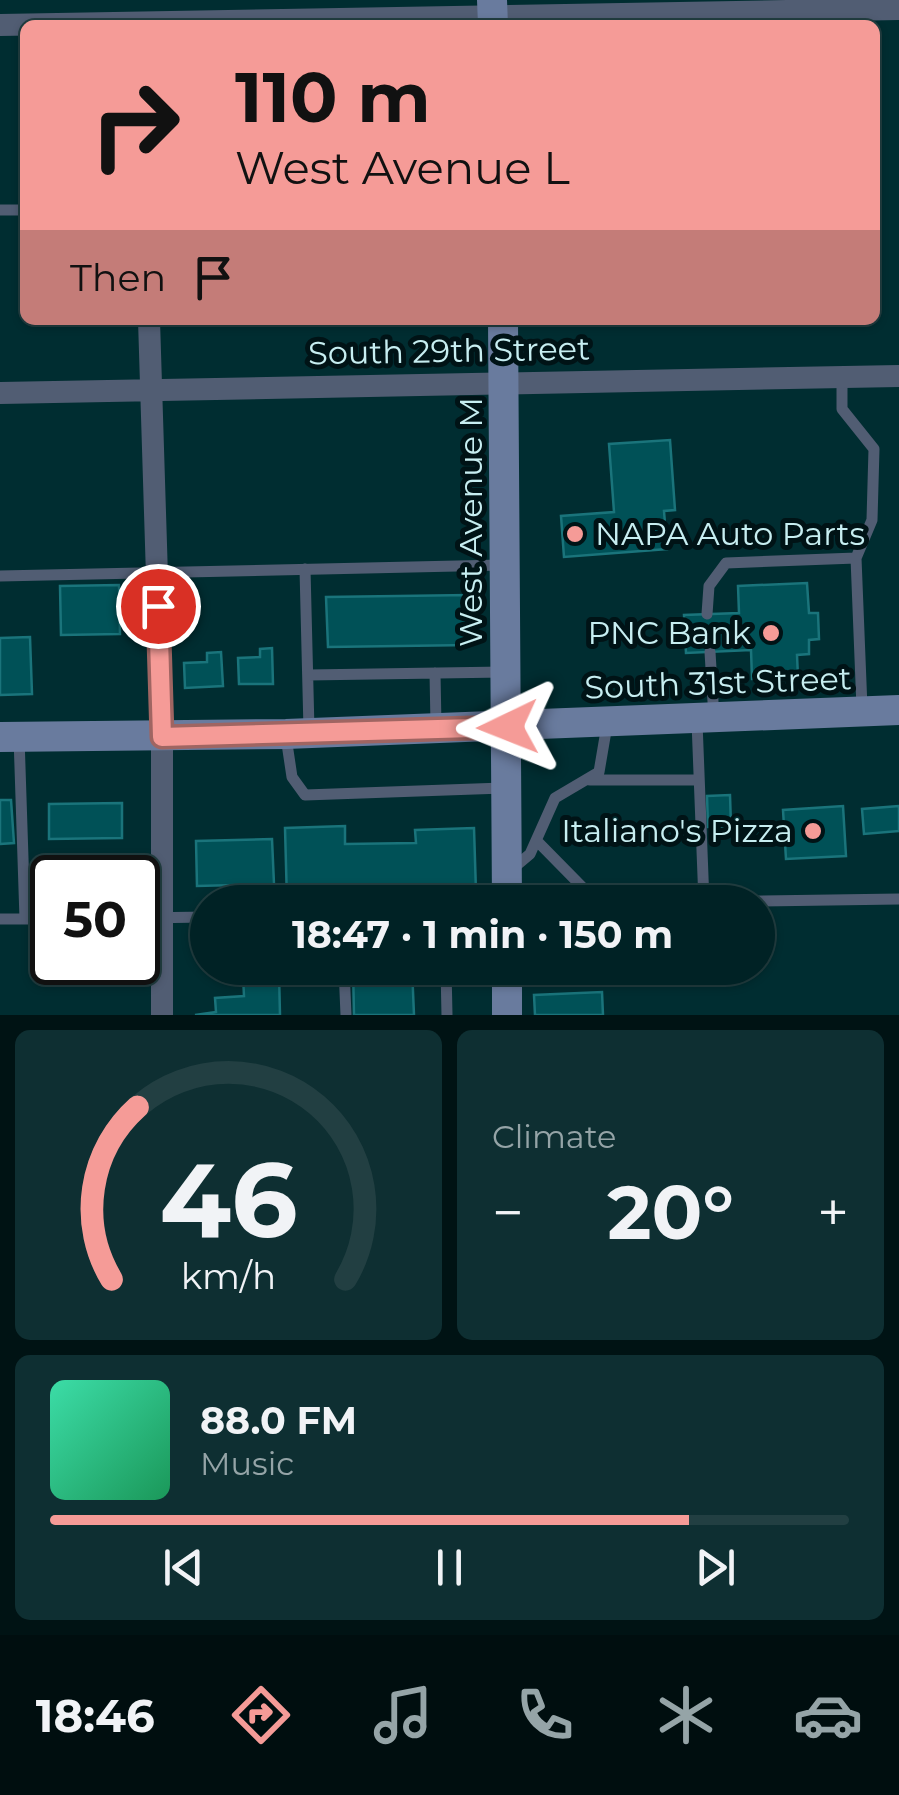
<!DOCTYPE html>
<meta charset="utf-8">
<style>
body{margin:0;font-family:Montserrat,sans-serif;background:#0e2f32;color:#f1f3f6;height:100vh;display:flex;flex-direction:column;font-size:38px;white-space:nowrap}
*{box-sizing:border-box;margin:0}
p{font-size:32px;color:#95a4a7}
.icon{flex:none;width:55px;height:55px;fill:none;stroke:currentColor;stroke-width:2;stroke-linecap:round;stroke-linejoin:round}
.map{position:relative;height:1015px;overflow:hidden}
.side{display:flex;flex-direction:column;gap:15px;padding:15px;background:#001314;flex:1}
.side>*{flex:none}
.hud{position:absolute;left:20px;top:20px;width:860px;height:305px;border-radius:15px;box-shadow:0 2px 8px #0004,0 0 0 2px #223f42;background:#f59b97;color:#111;overflow:hidden}
.speed{position:absolute;left:30px;top:855px;display:flex;gap:20px;font-size:50px;font-weight:700;text-align:center}
.speed>*{display:grid;place-content:center;width:130px;height:130px;border-radius:50%;background:#002225;box-shadow:0 2px 8px #0004,0 0 0 2px #223f42;line-height:1}
.speed .limit{border:5px solid #111;border-radius:15px;background:#fff;color:#111}
.pin{position:absolute;display:grid;place-items:center;width:85px;height:85px;color:#fff;margin:-42px;border:5px solid #fff;border-radius:50%;box-shadow:0 2px 10px #0007}
.me{position:absolute;width:110px;margin:-55px;rotate:268deg;stroke-linejoin:round;filter:drop-shadow(0 0 8px #0008)}
.turn{display:flex;align-items:center;gap:35px;height:210px;padding:0 50px;font-size:45px}
.turn .icon{width:130px;height:130px;stroke-width:2.5}
.turn b{display:block;font-size:70px;line-height:85px}
.then{display:flex;align-items:center;height:95px;padding:0 50px;background:#0003;gap:20px;font-size:38px}
.big{font-size:75px;font-weight:700;line-height:1.1}
.side .card{flex:1;display:flex;flex-direction:column;justify-content:center;gap:15px;min-width:0;padding:0 35px;border-radius:15px;background:#0e2f32}
.side .dial{align-items:center;gap:0}
.dial svg{height:260px;overflow:visible;fill:none;stroke:#223f42;stroke-width:7;stroke-linecap:round;text-anchor:middle}
.dial text{fill:#f1f3f6;stroke:none}
.song{display:flex;align-items:center;gap:30px}
.cover{width:120px;height:120px;border-radius:15px;background:linear-gradient(135deg,hsl(160 70% 55%),hsl(150 70% 35%))}
.played{height:10px;border-radius:5px;background:linear-gradient(90deg,#f59b97 80%,#223f42 80%)}
.keys{display:flex;justify-content:space-around;direction:ltr}
.heat{display:flex;justify-content:space-between;align-items:center;font-size:55px;direction:ltr}
.side .tiles{flex:1;display:grid;gap:15px;grid-template-columns:1fr 1fr}
.card:last-child{grid-column:span 2}
.trip{position:absolute;left:190px;top:885px;width:585px;height:100px;border-radius:50px;background:#002225;box-shadow:0 2px 8px #0004,0 0 0 2px #223f42;font-weight:700;line-height:100px;text-align:center}
.dock{display:flex;height:160px;justify-content:space-around;align-items:center;background:#000e0f;color:#95a4a7}
.dock .icon{width:70px;height:70px}
.dock .active{color:#f59b97}
.dock b{font-size:45px;color:#f1f3f6}
.map>svg:first-child{display:block}
.building{fill:#005157;stroke:#1a747b;stroke-width:2.5}
.lines{fill:none;stroke-linecap:round;stroke-linejoin:round}
.lane{stroke:#515d73;stroke-width:11}
.street{stroke:#515d73;stroke-width:22}
.secondary{stroke:#697b9e;stroke-width:30}
.route-casing{stroke:#9f6562;stroke-width:25}
.route{stroke:#f59b97;stroke-width:18}
.poi-dot{fill:#f59b97;stroke:#001316;stroke-width:4}
.labels{text-anchor:middle;stroke-width:10;stroke-linejoin:round;paint-order:stroke}
.street-label{font-size:32px;fill:#c7eef1;stroke:#001316}
.poi-label{font-size:32px;fill:#c7eef1;stroke:#001316;text-anchor:end}
</style>
<div class="map">
<svg width="899" height="1015" viewBox="0 0 899 1015">
<rect width="100%" height="100%" fill="#002d31"/>
<path class="building" d="M670,440L675,510L664,511L667,549L564,557L561,516L614,512L609,444Z
M807,583L809,613H818L819,639L809,640V654L797,655L798,677L752,679L751,650L686,653L684,615L739,613L738,586Z
M119,585L120,634L61,635L60,586Z
M469,595L470,645L328,647L326,597Z
M30,637L32,694L0,695V638Z
M272,648L273,684H239L238,658L260,657V649Z
M221,652L223,686L185,688L184,663L207,662V653Z
M730,795L731,826L708,827L707,796Z
M0,800H11L14,843L0,844Z
M122,803V838L49,839V804Z
M843,806L846,856L786,859L783,810Z
M899,806V831L864,834L862,809Z
M345,826V844L416,843L415,830L474,828L476,892L419,894V899L287,902L285,828Z
M272,839L274,884L197,886L196,841Z
M353,968H412L414,1015H354Z
M279,973L280,1015H195L216,1012L215,998L244,996L243,975Z
M602,992L603,1015H535L534,995Z"/>
<g class="lines">
<path class="lane" d="M0,210H25
M842,377V409L874,449L872,520L856,558
M305,569L309,730
M0,576L502,565
M707,614L709,586L726,563L856,558L862,708
M710,652L714,718
M435,673L436,725
M308,675L504,672
M697,722L704,902
M19,737L25,919H52
M286,737L292,777L305,795L503,788
M590,780H699
M537,841L597,902
M511,870L530,854L555,798L599,772L607,725
M690,902L899,899
M138,918L208,917
M0,919H25
M344,968L346,1015
M446,968L447,1015"/>
<path class="street" d="M0,25L899,9
M149,320L162,737V1015
M0,393L899,376"/>
<path class="secondary" d="M492,0L493,25
M503,320L507,902
M0,737L286,734L899,710
M507,1015V968"/>
</g>
<g class="lines">
<g class="route-casing">
<path id="route" d="M158,606L162,737L508,727"/>
</g>
<use href="#route" class="route"/>
</g>
<g class="poi-dot">
<circle cx="575" cy="534" r="10"/>
<circle cx="771" cy="633" r="10"/>
<circle cx="813" cy="831" r="10"/>
</g>
<g class="labels">
<g class="street-label">
<text transform="translate(449 351) rotate(-1)" y="11">South 29th Street</text>
<text transform="translate(471 522) rotate(-90)" y="11">West Avenue M</text>
<text transform="translate(718 683) rotate(-2)" y="11">South 31st Street</text>
</g>
<g class="poi-label">
<text x="595" y="545" text-anchor="start">NAPA Auto Parts</text>
<text x="751" y="644">PNC Bank</text>
<text x="793" y="842">Italiano's Pizza</text>
</g>
</g>
</svg>
<div class="speed"><div class="limit">50</div></div>
<div class="pin" style="left:158px;top:606px;background:#d93025"><svg class="icon" aria-label="arrive" viewBox="0 0 24 24"><path d="M6 21V4h12l-3 4 3 4H6"/></svg></div>
<svg class="me" style="left:508px;top:727px" viewBox="-20 -20 40 40"><path d="M0-17L14 15 0 8-14 15z" fill="#f59b97" stroke="#fff" stroke-width="4"/></svg>
<div class="trip">18:47 · 1 min · 150 m</div>
<div class="hud">
<div class="turn"><svg class="icon" aria-label="right" viewBox="0 0 24 24"><path d="M7 20v-9h11M14 6l5 5-5 5"/></svg><div><b>110 m</b>West Avenue L</div></div>
<div class="then">Then<svg class="icon" aria-label="arrive" viewBox="0 0 24 24"><path d="M6 21V4h12l-3 4 3 4H6"/></svg></div>
</div>
</div>
<section class="side">
<div class="tiles">
<div class="card dial"><svg viewBox="0 0 100 80">
<path d="M14 69A42 42 0 1 1 86 69"/>
<path d="M14 69A42 42 0 0 1 22 16" stroke="#f59b97"/>
<text x="50" y="56" font-size="32" font-weight="700">46</text>
<text x="50" y="72" font-size="11">km/h</text>
</svg></div>
<div class="card"><p>Climate</p>
<div class="heat"><a>−</a><b class="big">20°</b><a>+</a></div>
</div>
<div class="card">
<div class="song"><i class="cover"></i><div><b>88.0 FM</b><p>Music</p></div></div>
<div class="played"></div>
<div class="keys"><svg class="icon" aria-label="previous" viewBox="0 0 24 24"><path d="M18 5L8 12l10 7zM5 5v14"/></svg><svg class="icon" aria-label="pause" viewBox="0 0 24 24"><path d="M8 5v14M16 5v14"/></svg><svg class="icon" aria-label="next" viewBox="0 0 24 24"><path d="M6 5l10 7-10 7zM19 5v14"/></svg></div>
</div>
</div>
</section>
<nav class="dock">
<b>18:46</b>
<svg class="icon active" aria-label="directions" viewBox="0 0 24 24"><path d="M12 3l9 9-9 9-9-9zM9 14v-3h6M13 9l2 2-2 2"/></svg>
<svg class="icon" aria-label="music" viewBox="0 0 24 24"><path d="M9 18V5l10-2v13"/><circle cx="6" cy="18" r="3"/><circle cx="16" cy="16" r="3"/></svg>
<svg class="icon" aria-label="phone" viewBox="0 0 24 24"><path d="M5 4h4l2 5-3 2q2 4 5 5l2-3 5 2v4C11 20 4 13 5 4z"/></svg>
<svg class="icon" aria-label="climate" viewBox="0 0 24 24"><path d="M12 3v18M4 7l16 10M4 17L20 7"/></svg>
<svg class="icon" aria-label="car" viewBox="0 0 24 24"><path d="M5 17H2v-5l4-1 3-4h7l3 4 3 1v5h-3M9 17h6M6 11h13"/><circle cx="7" cy="17" r="2"/><circle cx="17" cy="17" r="2"/></svg>
</nav>
